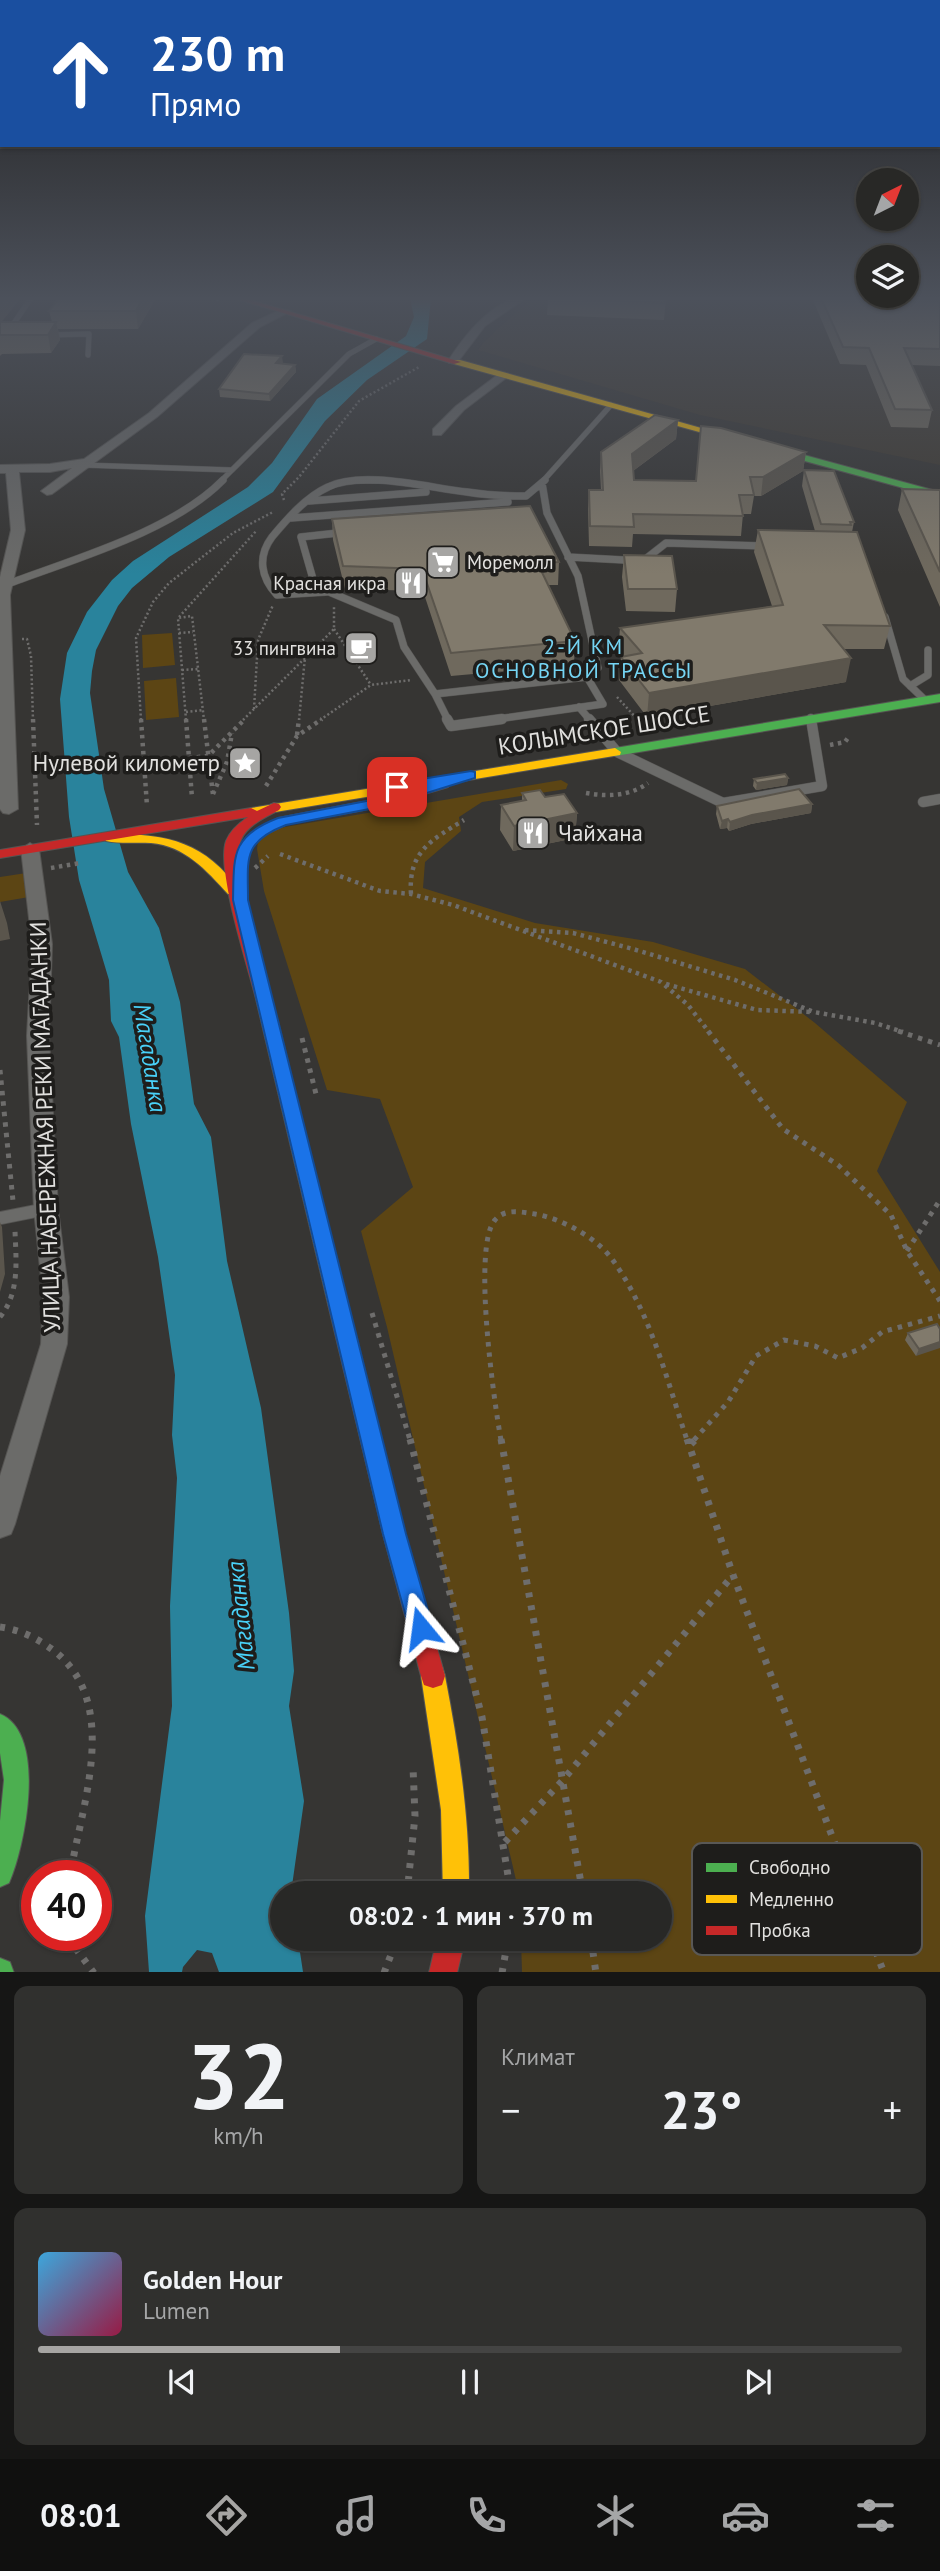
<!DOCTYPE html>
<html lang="ru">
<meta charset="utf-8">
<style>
body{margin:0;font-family:"PT Sans",sans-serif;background:#30302e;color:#f1f3f6;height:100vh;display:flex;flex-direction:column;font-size:26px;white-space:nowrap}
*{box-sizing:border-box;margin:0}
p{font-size:23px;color:#a5a6a7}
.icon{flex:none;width:38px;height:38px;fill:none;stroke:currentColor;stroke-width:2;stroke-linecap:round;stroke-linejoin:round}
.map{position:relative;height:1972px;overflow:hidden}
.details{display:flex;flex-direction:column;gap:14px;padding:14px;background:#161615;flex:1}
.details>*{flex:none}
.top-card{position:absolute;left:0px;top:0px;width:942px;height:147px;box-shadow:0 2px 5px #0004,0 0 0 2px #444443;background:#1a4fa0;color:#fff;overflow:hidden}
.needle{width:46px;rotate:42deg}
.buttons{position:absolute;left:856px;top:168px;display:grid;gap:14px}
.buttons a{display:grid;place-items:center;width:63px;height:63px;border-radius:50%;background:#282826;box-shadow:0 2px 5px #0004,0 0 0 2px #444443;font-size:35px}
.speed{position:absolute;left:21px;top:1860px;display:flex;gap:14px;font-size:35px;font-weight:700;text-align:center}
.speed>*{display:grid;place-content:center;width:91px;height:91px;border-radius:50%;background:#282826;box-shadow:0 2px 5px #0004,0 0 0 2px #444443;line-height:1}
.speed .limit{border:10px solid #d22;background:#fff;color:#111}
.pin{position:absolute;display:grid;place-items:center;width:60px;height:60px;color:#fff;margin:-30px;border-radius:14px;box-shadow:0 4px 10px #0006}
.me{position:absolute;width:77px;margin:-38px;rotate:344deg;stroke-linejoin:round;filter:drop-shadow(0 0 5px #0008)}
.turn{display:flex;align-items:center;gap:24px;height:147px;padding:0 35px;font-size:32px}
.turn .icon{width:91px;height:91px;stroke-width:2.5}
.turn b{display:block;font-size:49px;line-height:60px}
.big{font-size:52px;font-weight:700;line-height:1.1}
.details .tile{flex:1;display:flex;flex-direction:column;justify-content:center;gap:10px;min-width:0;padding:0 24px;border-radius:14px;background:#30302e}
.details .dial{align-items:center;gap:0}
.dial b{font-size:91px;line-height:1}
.song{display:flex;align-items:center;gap:21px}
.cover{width:84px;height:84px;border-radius:10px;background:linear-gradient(135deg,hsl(200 70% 55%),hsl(340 70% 35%))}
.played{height:7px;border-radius:4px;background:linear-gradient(90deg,#a6a5a3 35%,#444443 35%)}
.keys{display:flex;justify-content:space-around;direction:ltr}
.heat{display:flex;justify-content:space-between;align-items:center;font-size:38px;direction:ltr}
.details .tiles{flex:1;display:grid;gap:14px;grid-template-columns:1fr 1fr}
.tile:last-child{grid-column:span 2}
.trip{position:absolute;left:270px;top:1881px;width:402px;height:70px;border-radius:35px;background:#282826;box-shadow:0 2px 5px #0004,0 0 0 2px #444443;font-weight:700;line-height:70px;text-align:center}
.dock{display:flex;height:112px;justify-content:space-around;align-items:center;background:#10100f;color:#a5a6a7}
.dock .icon{width:49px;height:49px}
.dock .active{color:#a6a5a3}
.dock b{font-size:32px;color:#f1f3f6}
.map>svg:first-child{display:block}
.built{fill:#3f3a32}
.green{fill:#5c4514}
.water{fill:#29839c}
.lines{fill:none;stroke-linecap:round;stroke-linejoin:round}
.lane-far3-casing{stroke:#555452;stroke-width:6}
.lane-far2-casing{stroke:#555452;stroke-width:8}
.lane-far1-casing{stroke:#555452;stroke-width:11}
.lane-casing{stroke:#555452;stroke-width:14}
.street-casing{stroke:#555452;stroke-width:2}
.fast-casing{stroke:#555452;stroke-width:2}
.slow-casing{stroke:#555452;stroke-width:2}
.jam-casing{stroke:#555452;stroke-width:2}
.path-far3{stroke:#6e6d6c;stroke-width:2.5;stroke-dasharray:2 2.5;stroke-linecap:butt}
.path-far2{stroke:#6e6d6c;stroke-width:4.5;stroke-dasharray:3.5 4.5;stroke-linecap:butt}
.path-far1{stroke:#6e6d6c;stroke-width:5;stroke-dasharray:4.5 6;stroke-linecap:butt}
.path{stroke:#6e6d6c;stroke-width:7;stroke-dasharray:5 8;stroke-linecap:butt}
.lane-far3{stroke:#6b6b69;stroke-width:5}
.lane-far2{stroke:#6b6b69;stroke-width:7}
.lane-far1{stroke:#6b6b69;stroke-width:10}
.lane{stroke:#6b6b69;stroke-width:12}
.street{fill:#6b6b69;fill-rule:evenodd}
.fast{fill:#4caf50;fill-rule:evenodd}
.slow{fill:#ffc107;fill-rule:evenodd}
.jam{fill:#c62828;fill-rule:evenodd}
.wall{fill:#6f695d}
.shaded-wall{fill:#5a554c}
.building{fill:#817a6c;stroke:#5a554c;stroke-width:2}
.route{fill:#1a73e8;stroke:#114b97;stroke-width:2}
.labels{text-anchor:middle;stroke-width:7;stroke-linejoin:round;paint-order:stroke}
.far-poi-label{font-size:19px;fill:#e2e1df;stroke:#1e1d1b;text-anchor:end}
.far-neighbourhood-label{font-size:21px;letter-spacing:2px;fill:#75d5f4;stroke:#1e1d1b}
.street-label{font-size:23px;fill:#e2e1df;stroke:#1e1d1b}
.poi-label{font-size:23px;fill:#e2e1df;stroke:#1e1d1b;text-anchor:end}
.water-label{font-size:24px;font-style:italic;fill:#49d1f8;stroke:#1e1d1b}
.key{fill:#1e1d1b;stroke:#595856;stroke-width:2}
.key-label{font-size:19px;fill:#e2e1df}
</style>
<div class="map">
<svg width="940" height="1973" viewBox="0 0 940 1973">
<rect width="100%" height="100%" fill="#363533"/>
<path class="built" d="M543,298H940V465L700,415L478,350L484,342L528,302Z"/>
<path class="green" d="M172,633L175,665L143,668L142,635Z
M176,678L179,717L146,720L144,681Z
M561,780L568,784L566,789L482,802L459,817L461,831L425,862L423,888L535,923L653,942L745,969L815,1023L907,1102L877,1171L940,1272V1972H522L521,1939H660V1894L519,1893L387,1327L361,1231L413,1187L380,1099L327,1090L264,891L257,849L258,841L273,829Z
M33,872L35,896L0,902V877Z"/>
<path class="water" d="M410,298H431L427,339L367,380L325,421L273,492L169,557L132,588L118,606L96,650L92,671L90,693L104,789L128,872L159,928L180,1002L194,1104L211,1137L227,1261L261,1408L289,1613L294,1671L289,1706L304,1801L291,1893L282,1894V1939H298L303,1972H219L212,1953L197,1950L183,1967L182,1972H149L145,1916L172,1706L170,1606L177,1478L172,1435L175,1375L158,1257L131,1124L119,1037L111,1021L109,980L79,880L69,817L60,699L67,653L87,612L112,580L133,561L248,487L272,463L317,399L406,336L414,317Z"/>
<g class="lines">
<g class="lane-far3-casing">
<path id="lane-far3" d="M0,335H6L31,298
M47,335L89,334L88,355
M83,465L232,470L349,354L376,339
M221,481L232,470
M352,481H385
M543,481L611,405"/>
</g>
<g class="lane-far2-casing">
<path id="lane-far2" d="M542,483L547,513L578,576L598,668L587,677
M309,501L426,492
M291,518L508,502
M347,532L301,537L315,586L396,620L404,647L435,694
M568,557L643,561L666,543L768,546
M5,585C73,559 172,532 223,480
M326,592L277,595C261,578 257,557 272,537C287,519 306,497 328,487C363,470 429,488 467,492C486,495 506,496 526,496L545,480
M885,617L903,679L925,700
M910,686L928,675V650
M579,707L590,720
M448,720L435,694L587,677
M490,720L603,704L587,677"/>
</g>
<g class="lane-far1-casing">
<path id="lane-far1" d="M447,719L451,726L502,719
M589,719L617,752L723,803L822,786L811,719
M923,802L940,799"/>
</g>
<g class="lane-casing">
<path id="lane" d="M1,1218L46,1209"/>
</g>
<g class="street-casing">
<path id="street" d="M513,298H526L485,326L457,363H449L448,361C465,335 484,311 513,298Z
M282,309L291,311L260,327L157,417L52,494L47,495L41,491L72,468L50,472H19L25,530L10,595L18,809L9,814L3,813L0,809V577L11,530L6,473H0V465L50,464L84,459L149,413L252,323Z
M500,373L510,375L464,410L441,435H433V429L456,406Z
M30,843L39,849L52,944L49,1036L58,1209L69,1297L67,1344L15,1524L11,1534L0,1538V1476L41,1344L43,1297L34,1209L27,1036L32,944L21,849Z"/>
</g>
<g class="fast-casing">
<path id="fast" d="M760,443L940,492V498L757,448L755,446Z
M940,694V702L615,756L609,752L615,748Z
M0,1714C48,1734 25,1847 9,1883L0,1887V1821L4,1780L0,1753Z
M0,1958L10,1962L14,1973H0Z"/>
</g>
<g class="slow-casing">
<path id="slow" d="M454,360H460L765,446L757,448L454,364Z
M615,748L621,752L620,755L251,816L244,812L251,808Z
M111,834C169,834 205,842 240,891L238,894H228C206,870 185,846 151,843C136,842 120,844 106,841L104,838L106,835Z
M264,994L272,999L348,1304L345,1310L338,1312L331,1310L328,1304L256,999Z
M433,1664L442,1667L445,1676C459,1748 470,1820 469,1894H443L441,1810L421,1676L424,1667Z"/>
</g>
<g class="jam-casing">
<path id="jam" d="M233,298H244L461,362L454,364Z
M443,780L450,784L448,787L385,806L287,824L256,839L249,835L278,818L383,798Z
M274,803L279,804L281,807L279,810C266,817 247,825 241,840C229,867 264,968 272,999L264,1004L256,999C248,966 216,870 226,841C230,831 239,823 248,817L0,858V850L251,808L257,811Z
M338,1296L345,1298L348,1304L405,1534L445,1676L442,1685L433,1688L424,1685L421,1676L383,1534L328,1304L331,1298Z
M437,1939H465L457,1973H429Z"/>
</g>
<path class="path-far3" d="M208,298L221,301
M284,500L282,494L299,477L359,401L419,367
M367,593L382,590
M179,617L257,530
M334,629L371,685
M179,633L193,632
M22,639H27L31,656L33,720
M182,670L198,669
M617,697L638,720
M254,709L258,640L273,605
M186,712L203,710
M141,720L136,638L153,602L169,583L233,533L273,512
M186,720L178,618L192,616L204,720
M243,720L334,629V607
M299,720L305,657
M320,720L371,685L411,680"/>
<path class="path-far2" d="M33,719L37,825
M141,719L147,806
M186,719L192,798
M204,719L213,795
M637,719L640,722
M297,735L299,719
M830,745L845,742L850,735
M189,758L208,756L245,719
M266,786L297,736L322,719
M586,793C608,797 630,796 648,783
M213,794L227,762L232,733
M280,854L380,891L411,894L453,905L661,982L688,1005L709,1032
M51,868L80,863
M255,868L268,856
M411,894C408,852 431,840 464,820
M525,930L573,933L633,949L735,980L814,1012L875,1023L903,1032
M666,984L757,1010L813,1012"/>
<path class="path-far1" d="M708,1031L783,1129L838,1165L891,1215L907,1251L940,1301
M898,1031L940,1045
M302,1038L317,1098
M0,1070L13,1201
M907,1251L940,1200
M372,1313L410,1440
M0,1317C20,1293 16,1260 15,1231
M501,1440C494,1402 472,1246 495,1220C505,1208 521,1212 535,1214C560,1218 596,1237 612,1259C650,1311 667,1380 687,1440
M694,1440L728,1402L756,1356L784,1340L815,1346L838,1358L862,1348L882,1332L940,1316"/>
<path class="path" d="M410,1439L482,1717L511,1894
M501,1439L583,1894
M687,1439L733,1575L884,1973
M691,1444L696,1439
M0,1627C22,1630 41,1640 58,1654C120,1708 81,1807 70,1876
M505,1842L563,1780L733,1575
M407,1894L415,1816L413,1767
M72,1936L76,1949L94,1973
M591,1939L596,1973
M384,1973L397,1939
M502,1973L508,1939"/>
<use href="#lane-far3" class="lane-far3"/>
<use href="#lane-far2" class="lane-far2"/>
<use href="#lane-far1" class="lane-far1"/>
<use href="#lane" class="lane"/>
<use href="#street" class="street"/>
<use href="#fast" class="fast"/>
<use href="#slow" class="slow"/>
<use href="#jam" class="jam"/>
</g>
<path class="wall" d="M0,298L2,322H52L49,311L59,298H156L138,329H58L60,340L51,353L2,354L0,356Z
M548,298H666L664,320L547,315Z
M813,298H940V366L912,365L932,410L928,428L891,427L866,365L840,364L813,300Z
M283,363L282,364L295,365L296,372L270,401L220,397L219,389Z
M678,420L676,439L633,471L634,480L695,481L806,452L803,471L761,496H754L751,514H743L741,536L633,534L632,547L589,546L588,509L589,490H601L600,471L601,452Z
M804,470L854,522L852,532L890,626L884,649H843L846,682L647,717L619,680L621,657H622L618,651L620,628L772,606L754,552L758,530L815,531L802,486Z
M902,489L940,490V607L898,510Z
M332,519L559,562L558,585H548L575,641L574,665L451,676L423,591L345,589L333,540Z
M624,555L677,589L675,612L626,611L622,577Z
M788,778L787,785L756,790L753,786L754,779Z
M522,793L545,797L577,813L575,838L513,851L500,830L501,805L522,801Z
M812,804L811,813L751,824L729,831L727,828L720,829L716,814L717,806Z
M940,1329L916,1356L905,1340L908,1333Z"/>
<path class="shaded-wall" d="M3,298H21L0,324V302Z
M143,298H156L138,329L136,311Z
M56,322L60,340L51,353L48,335Z
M282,356L283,363L277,371L276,363Z
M295,365L296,372L270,401L269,394Z
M678,420L676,439L630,473L632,454Z
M806,452L803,471L761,496L763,477Z
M851,658L846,682L647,717L649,693Z
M788,778L787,785L756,790L757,783Z
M812,804L811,813L751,824L729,831L730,822L752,815Z
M577,813L575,838L513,851L514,826Z
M728,819L727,828L720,829L722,821Z
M0,901L7,923L10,939L0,941Z
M0,1222L2,1227L5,1274L0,1292Z
M940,1342V1348L916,1356L919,1349Z"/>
<path class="building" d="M59,298H143L136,311H49Z
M548,298H666L665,303Z
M821,298H940V349L904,348L932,410L895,409L869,348L843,347Z
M0,322H56L48,335H0Z
M244,354L282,356L276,363L295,365L269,394L219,389Z
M655,415L678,420L632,454L634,480L696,481L701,426L721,428L806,452L763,477H750L754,495H739L743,516L633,514L634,527L590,526L589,490H603L601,452Z
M804,470L834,471L854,522H850L851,525L821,524Z
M902,489L940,490V572Z
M530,506L559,562L538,564L575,641L451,653L422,569L343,566L332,519Z
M758,530L857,532L890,626L824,625L851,658L649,693L621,657L642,653L620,628L783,605Z
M624,555L672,556L677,589H628Z
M785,774L788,778L757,783L754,779Z
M799,789L812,804L752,815L730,822L728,819L722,821L717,806Z
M540,790L545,797L564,794L577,813L514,826L501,805L526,800L522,793Z
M937,1324L940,1329V1342L919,1349L908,1333Z"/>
<linearGradient id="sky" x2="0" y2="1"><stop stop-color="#1e1d1c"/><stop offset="0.52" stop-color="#4c515b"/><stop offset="1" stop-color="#4c515b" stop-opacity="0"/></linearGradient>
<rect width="940" height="574" fill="url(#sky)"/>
<path class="route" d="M471,771L475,772V778L385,806L286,825C242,842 248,859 248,900L406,1534L433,1628L430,1636L421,1640L413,1636L409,1628L383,1534L233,900C234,855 231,836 278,818L382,798L414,788L392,790V784L397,783Z"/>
<defs>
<g id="supermarket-square" transform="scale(1.75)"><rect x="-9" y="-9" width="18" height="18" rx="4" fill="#a6a5a3" stroke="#1e1d1b"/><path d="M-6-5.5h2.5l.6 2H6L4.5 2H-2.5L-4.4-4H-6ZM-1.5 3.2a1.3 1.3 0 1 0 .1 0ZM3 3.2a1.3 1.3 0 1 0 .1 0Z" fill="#fff"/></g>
<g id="restaurant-square" transform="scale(1.75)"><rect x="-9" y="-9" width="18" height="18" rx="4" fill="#a6a5a3" stroke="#1e1d1b"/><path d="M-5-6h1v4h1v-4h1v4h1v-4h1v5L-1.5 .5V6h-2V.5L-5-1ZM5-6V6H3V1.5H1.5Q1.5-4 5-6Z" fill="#fff"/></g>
<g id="cafe-square" transform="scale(1.75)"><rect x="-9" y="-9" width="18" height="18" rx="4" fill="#a6a5a3" stroke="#1e1d1b"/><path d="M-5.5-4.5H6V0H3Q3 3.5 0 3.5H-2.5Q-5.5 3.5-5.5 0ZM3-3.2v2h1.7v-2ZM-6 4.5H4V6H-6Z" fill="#fff"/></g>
<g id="sight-square" transform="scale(1.75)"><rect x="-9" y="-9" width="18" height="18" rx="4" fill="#a6a5a3" stroke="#1e1d1b"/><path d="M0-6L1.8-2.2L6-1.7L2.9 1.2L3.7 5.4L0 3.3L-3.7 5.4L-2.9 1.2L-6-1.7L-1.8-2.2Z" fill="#fff"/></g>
</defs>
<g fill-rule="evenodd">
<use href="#supermarket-square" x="443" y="562"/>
<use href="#restaurant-square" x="411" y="583"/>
<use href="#cafe-square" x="361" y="648"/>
<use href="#sight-square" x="245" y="763"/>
<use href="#restaurant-square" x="533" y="833"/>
</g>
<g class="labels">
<g class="far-poi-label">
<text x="467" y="569" text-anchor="start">Моремолл</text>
<text x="386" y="590">Красная икра</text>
<text x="336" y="655">33 пингвина</text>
</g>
<g class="far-neighbourhood-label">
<text x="584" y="654">2-Й КМ<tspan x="584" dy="24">ОСНОВНОЙ ТРАССЫ</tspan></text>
</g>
<g class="street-label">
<text transform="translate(604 730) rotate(-9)" y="8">КОЛЫМСКОЕ ШОССЕ</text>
<text transform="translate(45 1127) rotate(-92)" y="8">УЛИЦА НАБЕРЕЖНАЯ РЕКИ МАГАДАНКИ</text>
</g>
<g class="poi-label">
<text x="220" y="771">Нулевой километр</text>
<text x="558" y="841" text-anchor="start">Чайхана</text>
</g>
<g class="water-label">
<text transform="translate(150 1058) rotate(81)" y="8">Магаданка</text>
<text transform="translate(241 1616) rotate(-96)" y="8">Магаданка</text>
</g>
</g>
<rect x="692" y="1843" width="230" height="112" rx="10" class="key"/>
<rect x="706" y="1863" width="31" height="9" fill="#4caf50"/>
<rect x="706" y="1895" width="31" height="8" fill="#ffc107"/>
<rect x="706" y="1926" width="31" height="9" fill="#c62828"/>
<g class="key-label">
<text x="749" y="1874">Свободно</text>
<text x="749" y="1906">Медленно</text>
<text x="749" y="1937">Пробка</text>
</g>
</svg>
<div class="buttons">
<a><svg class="needle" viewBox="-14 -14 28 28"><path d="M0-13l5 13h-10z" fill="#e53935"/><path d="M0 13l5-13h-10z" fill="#a5a6a7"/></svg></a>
<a><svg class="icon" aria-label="layers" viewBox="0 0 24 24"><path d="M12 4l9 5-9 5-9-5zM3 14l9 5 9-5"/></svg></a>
</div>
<div class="speed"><div class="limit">40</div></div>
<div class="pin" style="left:397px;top:787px;background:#d93025"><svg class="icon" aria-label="arrive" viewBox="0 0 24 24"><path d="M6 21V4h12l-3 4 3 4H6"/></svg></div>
<svg class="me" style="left:421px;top:1628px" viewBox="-20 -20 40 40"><path d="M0-17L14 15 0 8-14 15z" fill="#1a73e8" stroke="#fff" stroke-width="4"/></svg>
<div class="trip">08:02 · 1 мин · 370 m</div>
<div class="top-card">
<div class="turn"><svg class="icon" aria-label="ahead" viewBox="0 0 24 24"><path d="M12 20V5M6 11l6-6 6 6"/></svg><div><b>230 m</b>Прямо</div></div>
</div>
</div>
<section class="details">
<div class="tiles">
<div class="tile dial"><b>32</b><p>km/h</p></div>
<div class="tile"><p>Климат</p>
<div class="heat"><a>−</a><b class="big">23°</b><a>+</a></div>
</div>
<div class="tile">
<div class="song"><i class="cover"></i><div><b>Golden Hour</b><p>Lumen</p></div></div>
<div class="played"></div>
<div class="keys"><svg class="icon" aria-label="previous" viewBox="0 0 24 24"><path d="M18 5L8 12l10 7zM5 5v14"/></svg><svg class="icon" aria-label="pause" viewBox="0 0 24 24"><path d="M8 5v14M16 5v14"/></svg><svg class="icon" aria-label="next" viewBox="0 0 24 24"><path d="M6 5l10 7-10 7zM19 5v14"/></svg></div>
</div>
</div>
</section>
<nav class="dock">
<b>08:01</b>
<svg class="icon active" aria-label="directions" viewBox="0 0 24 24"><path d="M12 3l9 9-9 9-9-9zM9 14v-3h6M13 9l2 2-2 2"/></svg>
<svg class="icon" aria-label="music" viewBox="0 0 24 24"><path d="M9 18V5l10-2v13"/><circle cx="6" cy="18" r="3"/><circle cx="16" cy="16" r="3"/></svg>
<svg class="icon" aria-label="phone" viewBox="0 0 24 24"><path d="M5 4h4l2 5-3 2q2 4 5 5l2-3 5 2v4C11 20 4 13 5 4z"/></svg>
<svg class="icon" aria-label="climate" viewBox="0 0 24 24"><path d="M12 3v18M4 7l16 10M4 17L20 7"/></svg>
<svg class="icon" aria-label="car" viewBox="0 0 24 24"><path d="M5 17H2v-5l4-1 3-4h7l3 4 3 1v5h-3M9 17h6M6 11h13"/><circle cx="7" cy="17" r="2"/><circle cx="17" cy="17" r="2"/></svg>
<svg class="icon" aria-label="filters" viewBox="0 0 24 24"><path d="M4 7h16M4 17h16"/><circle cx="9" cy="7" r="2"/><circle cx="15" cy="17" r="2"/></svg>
</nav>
